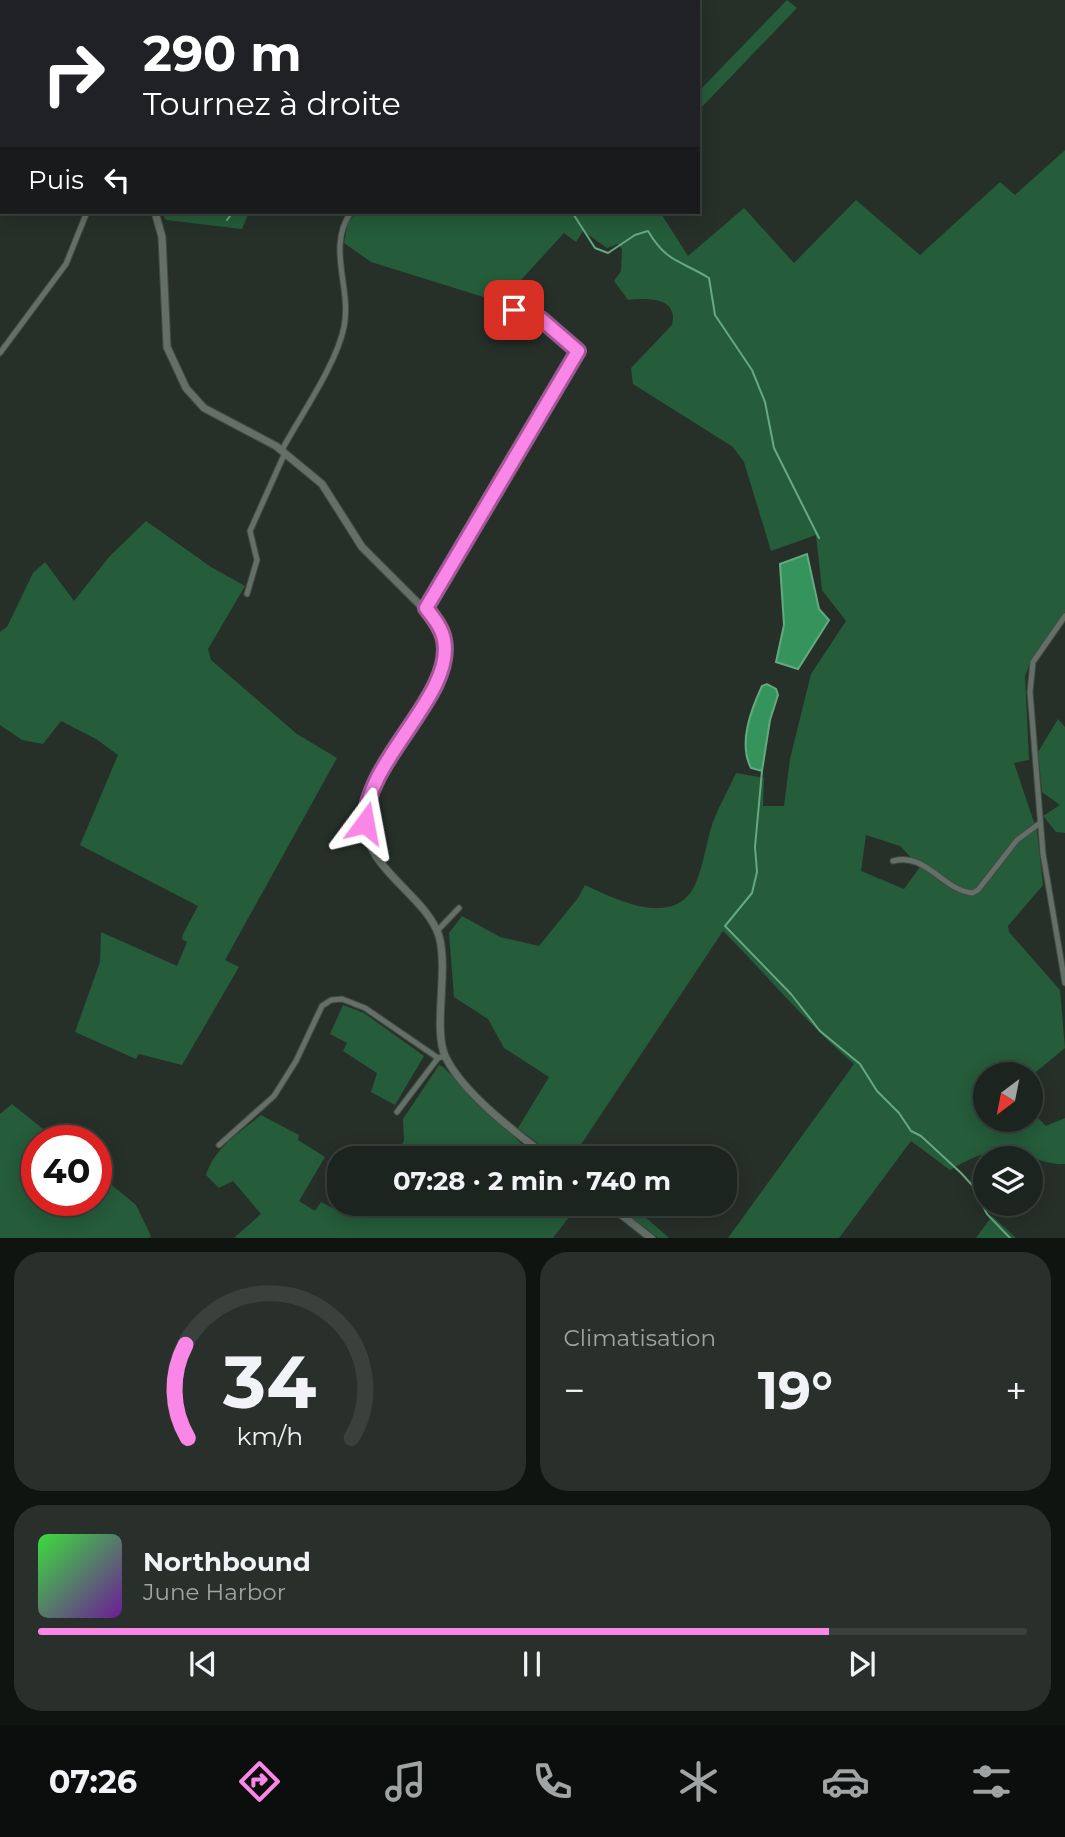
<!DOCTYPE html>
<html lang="fr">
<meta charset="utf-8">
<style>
body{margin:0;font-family:Montserrat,sans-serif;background:#29302c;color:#f1f3f6;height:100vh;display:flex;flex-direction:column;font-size:26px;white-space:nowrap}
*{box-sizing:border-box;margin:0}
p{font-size:23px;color:#a0a4a4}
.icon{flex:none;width:38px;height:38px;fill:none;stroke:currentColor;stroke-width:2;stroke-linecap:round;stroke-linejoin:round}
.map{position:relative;height:1238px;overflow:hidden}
.drawer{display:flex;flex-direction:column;gap:14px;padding:14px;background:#0f1411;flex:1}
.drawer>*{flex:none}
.guide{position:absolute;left:0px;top:0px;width:700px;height:214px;box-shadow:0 4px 18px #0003,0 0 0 2px #3a413d;background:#202124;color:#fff;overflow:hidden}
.needle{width:46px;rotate:212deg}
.tools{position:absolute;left:973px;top:1062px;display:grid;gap:14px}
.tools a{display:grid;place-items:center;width:70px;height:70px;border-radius:50%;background:#1c241f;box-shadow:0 4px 18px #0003,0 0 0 2px #3a413d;font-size:35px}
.speed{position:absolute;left:21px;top:1125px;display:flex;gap:14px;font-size:35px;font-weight:700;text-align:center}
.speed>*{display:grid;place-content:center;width:91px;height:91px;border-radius:50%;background:#1c241f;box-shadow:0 4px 18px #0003,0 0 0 2px #3a413d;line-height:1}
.speed .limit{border:10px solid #d22;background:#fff;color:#111}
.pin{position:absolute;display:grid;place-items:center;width:60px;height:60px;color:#fff;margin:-30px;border-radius:14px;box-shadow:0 4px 10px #0006}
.me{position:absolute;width:77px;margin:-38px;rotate:13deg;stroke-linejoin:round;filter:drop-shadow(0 0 5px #0008)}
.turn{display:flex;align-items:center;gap:24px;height:147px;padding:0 28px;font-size:32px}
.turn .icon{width:91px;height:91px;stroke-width:2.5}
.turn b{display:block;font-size:49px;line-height:60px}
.then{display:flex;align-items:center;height:66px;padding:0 28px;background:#0003;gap:14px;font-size:26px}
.big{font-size:52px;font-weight:700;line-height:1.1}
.drawer .tile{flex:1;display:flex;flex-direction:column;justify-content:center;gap:10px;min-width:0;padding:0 24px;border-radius:28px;background:#29302c}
.drawer .dial{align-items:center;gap:0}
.dial svg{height:182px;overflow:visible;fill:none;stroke:#3a413d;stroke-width:7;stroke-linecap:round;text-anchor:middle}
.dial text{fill:#f1f3f6;stroke:none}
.song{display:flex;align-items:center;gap:21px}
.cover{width:84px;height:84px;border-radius:10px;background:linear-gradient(135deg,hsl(120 70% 55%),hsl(280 70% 35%))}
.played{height:7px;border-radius:4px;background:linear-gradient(90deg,#fa87e7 80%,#3a413d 80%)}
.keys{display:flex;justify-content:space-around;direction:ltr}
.heat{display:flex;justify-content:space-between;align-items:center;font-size:38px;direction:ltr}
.drawer .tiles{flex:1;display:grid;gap:14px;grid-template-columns:1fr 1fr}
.tile:last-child{grid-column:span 2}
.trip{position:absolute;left:327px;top:1146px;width:410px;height:70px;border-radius:28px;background:#1c241f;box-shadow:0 4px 18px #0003,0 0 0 2px #3a413d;font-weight:700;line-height:70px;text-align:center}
.tab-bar{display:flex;height:112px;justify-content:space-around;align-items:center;background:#0b0e0c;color:#a0a4a4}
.tab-bar .icon{width:49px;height:49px}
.tab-bar .active{color:#fa87e7}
.tab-bar b{font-size:32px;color:#f1f3f6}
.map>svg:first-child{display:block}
.green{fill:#255c3a;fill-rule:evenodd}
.water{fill:#35945b;stroke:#65a980;stroke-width:2}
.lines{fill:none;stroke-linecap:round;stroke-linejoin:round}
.stream{stroke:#65a980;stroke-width:2}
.minor-casing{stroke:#414b44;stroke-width:7}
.tertiary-casing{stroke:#414b44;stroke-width:9}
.minor{stroke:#636f67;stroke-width:5}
.tertiary{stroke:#636f67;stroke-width:7}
.route-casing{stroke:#a25896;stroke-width:18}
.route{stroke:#fa87e7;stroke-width:12}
</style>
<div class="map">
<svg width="1065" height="1239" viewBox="0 0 1065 1239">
<rect width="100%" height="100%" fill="#263029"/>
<path class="green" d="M787,0L797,8L698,111V92Z
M1065,150V612L1032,659L1025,676L1029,760L1014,763L1037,831L1043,885L1008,926L1009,932L1060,990L1065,1048L1031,1076L985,1074V1120H1031V1111L1046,1126L1065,1118V1164C1052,1165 1040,1160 1027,1156C996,1145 977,1155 950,1170L911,1141L839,1238H728L854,1064C807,1024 767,975 723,931L572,1158H557L518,1128L549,1077L504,1048L488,1019L454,997L449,933L462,916L500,937L539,946L578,898L585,885C615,899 674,929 695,885C704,865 706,842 713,822C719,806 729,789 736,773L764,778L763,806H784L790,759L811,674L846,621L822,590L816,535L771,551L744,462L733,447L633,384L631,368L672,325C679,297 647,298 628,300L614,281L621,271L622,249L618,244L607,248L583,231L576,242L564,233L511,291L506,304L371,262L344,243L348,223L356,212H660L688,256L744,208L794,263L856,200L920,255L1000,182L1015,195ZM866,835L900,846L920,867L904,889L861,871Z
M161,212H249L242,229L166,220Z
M146,521L211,567L245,586L208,649L211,660L297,734L337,758L225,960L239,967L182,1065L139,1054L136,1059L75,1032L100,962L101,932L177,966L187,942L182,939L183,934L198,906L80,845L118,755L96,739L61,721L43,744L22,740L0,725V632L7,627L33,573L45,562L74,601L109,557Z
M1058,719L1065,727V833L1056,832L1043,816L1060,805L1042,792L1038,752Z
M343,1005L364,1013L424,1056L395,1105L371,1092L377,1073L343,1051L347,1043L330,1034Z
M439,1065L443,1067L536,1158H395L404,1141L403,1119Z
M12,1104L58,1141H37V1200H96V1172L136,1205L151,1236L148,1239L0,1238V1114Z
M261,1115L299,1135L298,1140L325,1157L299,1201L315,1211L321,1202L340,1212L344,1204H579L553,1238H234L261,1214L233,1181L219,1188L206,1175C215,1147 239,1133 261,1115Z
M635,1208L669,1238H658L630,1216Z
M992,1216L1016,1238H976Z"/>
<path class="water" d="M807,554L819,609L829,620L798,669L776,662L784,625L780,564Z
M767,684L776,689L778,695L770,720L762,771L751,768C738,743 751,710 762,686Z"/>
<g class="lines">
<path class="stream" d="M386,0L388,2
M333,2L334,0
M572,212L595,248L608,253L635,235L648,231C667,263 680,260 709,278L715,315L752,370L765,402L774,448L819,538
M227,220L233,212
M762,771L755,847L757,872L752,893L725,926L791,994L820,1031L860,1064L877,1091L899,1113L911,1131L921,1136L961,1173L972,1185L987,1214L1011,1239"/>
<g class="minor-casing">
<path id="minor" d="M95,2V0
M0,353L66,264L87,212
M247,594L257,560L250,531L284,455L283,448C301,415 337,363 344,327C352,287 326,248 351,212
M426,608L578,351L541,319L510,307
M1065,616L1033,662L1030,692L1043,854L1065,983
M893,861C926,852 941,889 972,893L978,890L1017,840L1040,823
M437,931L459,908
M397,1112L438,1058
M219,1145L274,1096L296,1061L322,1006L331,1000L342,999L365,1008L438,1058L445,1056"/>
</g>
<g class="tertiary-casing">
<path id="tertiary" d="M0,121H2
M155,212L162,237L167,347L186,388L204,408L276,446L322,484L362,547L434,619L445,642L442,671C422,720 371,762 365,816C360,867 425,893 439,936C449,972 432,1030 446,1058C465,1095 516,1133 549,1158
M608,1204L652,1239"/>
</g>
<use href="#minor" class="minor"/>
<use href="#tertiary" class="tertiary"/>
</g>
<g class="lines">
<g class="route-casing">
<path id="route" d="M365,823C365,760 455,695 444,640C442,628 433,617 426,608L578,351L541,319L514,310"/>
</g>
<use href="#route" class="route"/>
</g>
</svg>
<div class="tools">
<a><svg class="needle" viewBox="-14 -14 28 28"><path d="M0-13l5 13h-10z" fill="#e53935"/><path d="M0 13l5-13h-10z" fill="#a0a4a4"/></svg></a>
<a><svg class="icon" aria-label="layers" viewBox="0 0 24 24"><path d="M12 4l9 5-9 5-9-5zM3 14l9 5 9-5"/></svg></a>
</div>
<div class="speed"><div class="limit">40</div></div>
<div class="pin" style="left:514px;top:310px;background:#d93025"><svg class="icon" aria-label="arrive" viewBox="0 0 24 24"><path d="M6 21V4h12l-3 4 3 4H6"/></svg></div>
<svg class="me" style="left:365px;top:823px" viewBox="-20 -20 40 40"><path d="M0-17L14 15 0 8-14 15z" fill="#fa87e7" stroke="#fff" stroke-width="4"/></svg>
<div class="trip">07:28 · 2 min · 740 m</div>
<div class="guide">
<div class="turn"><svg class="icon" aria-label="right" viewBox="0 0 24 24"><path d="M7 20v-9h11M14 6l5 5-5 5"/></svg><div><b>290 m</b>Tournez à droite</div></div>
<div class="then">Puis<svg class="icon" aria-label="left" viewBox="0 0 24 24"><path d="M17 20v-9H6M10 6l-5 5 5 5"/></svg></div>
</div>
</div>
<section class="drawer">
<div class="tiles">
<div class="tile dial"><svg viewBox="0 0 100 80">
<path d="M14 69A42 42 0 1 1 86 69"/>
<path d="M14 69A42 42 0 0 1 13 28" stroke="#fa87e7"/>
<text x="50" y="56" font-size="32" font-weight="700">34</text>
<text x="50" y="72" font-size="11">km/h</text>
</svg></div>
<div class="tile"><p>Climatisation</p>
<div class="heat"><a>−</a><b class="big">19°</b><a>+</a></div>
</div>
<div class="tile">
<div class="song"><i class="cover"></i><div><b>Northbound</b><p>June Harbor</p></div></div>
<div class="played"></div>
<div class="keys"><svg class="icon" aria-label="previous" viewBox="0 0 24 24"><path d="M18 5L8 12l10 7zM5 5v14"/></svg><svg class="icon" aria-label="pause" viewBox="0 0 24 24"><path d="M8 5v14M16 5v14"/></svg><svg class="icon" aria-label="next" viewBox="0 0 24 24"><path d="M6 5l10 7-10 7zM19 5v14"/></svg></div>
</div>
</div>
</section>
<nav class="tab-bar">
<b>07:26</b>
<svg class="icon active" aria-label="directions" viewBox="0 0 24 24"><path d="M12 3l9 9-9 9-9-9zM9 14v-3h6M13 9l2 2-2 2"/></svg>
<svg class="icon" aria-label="music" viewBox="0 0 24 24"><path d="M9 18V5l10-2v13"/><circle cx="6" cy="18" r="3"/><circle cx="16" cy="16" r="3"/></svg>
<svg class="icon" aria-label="phone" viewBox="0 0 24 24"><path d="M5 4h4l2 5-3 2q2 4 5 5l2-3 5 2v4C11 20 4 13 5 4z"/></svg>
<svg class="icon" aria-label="climate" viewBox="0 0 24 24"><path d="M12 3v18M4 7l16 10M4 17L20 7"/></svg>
<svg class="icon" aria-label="car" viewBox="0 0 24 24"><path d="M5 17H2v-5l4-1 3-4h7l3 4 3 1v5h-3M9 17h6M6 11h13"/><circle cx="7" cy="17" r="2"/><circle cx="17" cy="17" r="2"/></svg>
<svg class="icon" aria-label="filters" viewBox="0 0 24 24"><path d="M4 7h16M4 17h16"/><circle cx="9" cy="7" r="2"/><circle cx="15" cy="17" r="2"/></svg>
</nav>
